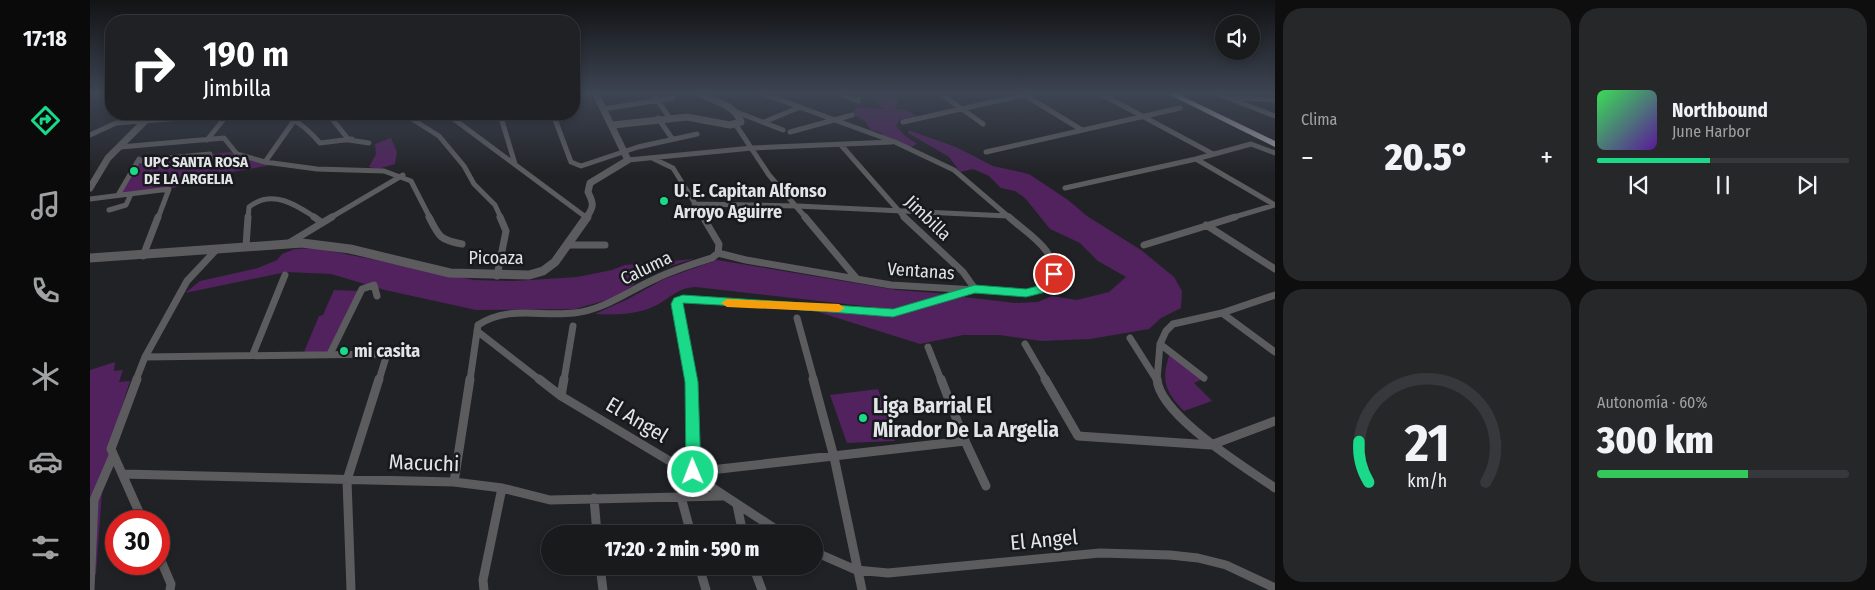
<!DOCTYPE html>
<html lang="es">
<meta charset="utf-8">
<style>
body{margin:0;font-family:"Fira Sans Condensed",sans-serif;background:#262729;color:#f1f3f6;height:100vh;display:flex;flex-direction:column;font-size:19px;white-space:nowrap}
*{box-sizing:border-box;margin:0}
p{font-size:16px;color:#9fa1a3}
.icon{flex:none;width:28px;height:28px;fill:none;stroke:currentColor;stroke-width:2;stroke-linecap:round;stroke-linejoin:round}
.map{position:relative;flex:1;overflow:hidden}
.side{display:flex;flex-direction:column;gap:8px;padding:8px;background:#0e0e0f;width:600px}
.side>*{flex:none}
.banner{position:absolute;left:15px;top:15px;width:475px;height:105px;border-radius:20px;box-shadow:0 2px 8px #0003,0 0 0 1px #37383b;background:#202124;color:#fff;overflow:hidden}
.tools{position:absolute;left:1125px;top:15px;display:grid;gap:10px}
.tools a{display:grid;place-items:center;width:45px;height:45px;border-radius:50%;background:#191a1c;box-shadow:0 2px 8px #0003,0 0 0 1px #37383b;font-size:25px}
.speed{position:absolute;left:15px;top:510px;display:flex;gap:10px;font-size:25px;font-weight:700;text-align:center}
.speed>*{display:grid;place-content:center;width:65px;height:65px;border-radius:50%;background:#191a1c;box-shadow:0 2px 8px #0003,0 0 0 1px #37383b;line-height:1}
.speed .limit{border:8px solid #d22;background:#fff;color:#111}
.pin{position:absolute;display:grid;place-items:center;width:42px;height:42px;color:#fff;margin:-21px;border:2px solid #fff;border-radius:50%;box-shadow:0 1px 5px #0007}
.me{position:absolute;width:55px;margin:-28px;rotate:359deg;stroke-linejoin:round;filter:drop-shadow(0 0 4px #0008)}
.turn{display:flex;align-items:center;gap:18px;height:105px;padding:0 15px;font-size:22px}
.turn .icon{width:65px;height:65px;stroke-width:2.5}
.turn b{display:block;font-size:35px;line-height:42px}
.big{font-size:38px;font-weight:800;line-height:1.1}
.side .tile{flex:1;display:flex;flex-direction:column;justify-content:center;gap:8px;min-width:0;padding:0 18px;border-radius:20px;background:#262729}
.side .dial{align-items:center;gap:0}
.dial svg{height:130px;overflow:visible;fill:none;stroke:#37383b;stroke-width:7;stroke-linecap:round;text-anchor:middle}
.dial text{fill:#f1f3f6;stroke:none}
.song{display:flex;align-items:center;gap:15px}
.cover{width:60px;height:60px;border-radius:8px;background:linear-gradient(135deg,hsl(130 70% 55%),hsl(270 70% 35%))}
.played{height:5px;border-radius:2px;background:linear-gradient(90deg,#1ad988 45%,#37383b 45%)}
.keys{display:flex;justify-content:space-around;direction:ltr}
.heat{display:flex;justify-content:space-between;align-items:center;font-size:28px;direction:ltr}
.charge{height:8px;border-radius:4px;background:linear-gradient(90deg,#34c759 60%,#37383b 0)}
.side .tiles{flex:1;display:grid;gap:8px;grid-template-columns:repeat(2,1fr)}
.trip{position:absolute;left:451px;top:525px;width:282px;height:50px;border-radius:25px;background:#191a1c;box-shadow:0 2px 8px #0003,0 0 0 1px #37383b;font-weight:800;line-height:50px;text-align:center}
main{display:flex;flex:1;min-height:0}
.dock{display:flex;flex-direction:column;width:90px;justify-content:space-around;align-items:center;background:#0a0a0b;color:#9fa1a3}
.dock .icon{width:35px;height:35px}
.dock .selected{color:#1ad988}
.dock b{font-size:22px;color:#f1f3f6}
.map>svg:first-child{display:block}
.green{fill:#51225e}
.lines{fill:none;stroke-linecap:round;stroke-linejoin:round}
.minor-far2{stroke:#5c5c5e;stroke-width:5}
.minor-far1{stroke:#5c5c5e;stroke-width:7}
.minor{stroke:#5c5c5e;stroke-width:9}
.tertiary-far1{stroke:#5c5c5e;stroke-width:7}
.tertiary{stroke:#5c5c5e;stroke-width:9}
.trunk{fill:#a2a0a6;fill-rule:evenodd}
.route{fill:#1ad988;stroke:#118d58}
.slow{fill:#f59e0b}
.poi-dot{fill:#1ad988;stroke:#17191d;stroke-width:2}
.labels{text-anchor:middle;stroke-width:5;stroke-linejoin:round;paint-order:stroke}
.far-poi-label{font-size:15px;font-weight:bold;fill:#e3e4e7;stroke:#17191d;text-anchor:start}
.poi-label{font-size:18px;font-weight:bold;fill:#e3e4e7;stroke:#17191d;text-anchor:start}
.street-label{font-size:18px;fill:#e3e4e7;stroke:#17191d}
.near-poi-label{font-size:21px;font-weight:bold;fill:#e3e4e7;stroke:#17191d;text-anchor:start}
.near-street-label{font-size:21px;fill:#e3e4e7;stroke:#17191d}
</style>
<main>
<nav class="dock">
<b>17:18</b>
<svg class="icon selected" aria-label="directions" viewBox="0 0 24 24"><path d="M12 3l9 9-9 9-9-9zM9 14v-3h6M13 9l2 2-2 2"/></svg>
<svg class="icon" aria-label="music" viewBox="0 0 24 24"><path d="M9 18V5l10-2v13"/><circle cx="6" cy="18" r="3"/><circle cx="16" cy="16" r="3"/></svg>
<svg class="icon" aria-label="phone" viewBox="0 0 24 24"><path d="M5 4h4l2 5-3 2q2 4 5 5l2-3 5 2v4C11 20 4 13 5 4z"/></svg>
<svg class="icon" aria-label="climate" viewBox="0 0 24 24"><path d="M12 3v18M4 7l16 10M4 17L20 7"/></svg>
<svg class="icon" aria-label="car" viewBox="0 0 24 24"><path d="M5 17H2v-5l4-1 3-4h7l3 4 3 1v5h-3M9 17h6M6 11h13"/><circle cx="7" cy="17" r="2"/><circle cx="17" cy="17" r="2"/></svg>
<svg class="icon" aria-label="filters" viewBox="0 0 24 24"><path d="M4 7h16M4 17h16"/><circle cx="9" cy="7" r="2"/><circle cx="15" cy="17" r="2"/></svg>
</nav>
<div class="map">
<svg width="1185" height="590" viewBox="0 0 1185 590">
<rect width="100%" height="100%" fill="#212226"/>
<path class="green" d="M779,94H802L809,101L804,108L817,110L827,116L809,120L806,126L814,135L827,144L819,148L794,139L792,133L781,130L774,120L761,114L767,107L793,109Z
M818,130L866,147L903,166L939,174L978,200L997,216L1051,250L1084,277L1092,291L1091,308L1071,318L1059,329L1000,339L951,341L910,335H873L830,344L725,311L726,306L803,314L874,297L925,303L948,302L962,296L987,300L1019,292L1036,277L1008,261L990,243L960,229L935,198L925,191L911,188L899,176L883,169L870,172L859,157L818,133Z
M301,138L307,152L305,164L288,169L279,167L286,154L285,144Z
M140,152L181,165L137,173L83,188L30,194L50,162Z
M226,248L384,280L424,281L487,277L522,270L535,265L604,259L553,274L542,286L524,298L485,309L386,310L295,290L241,274L196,272L95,293L110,281L168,268L187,260L192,254L205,249Z
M627,260L807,290L858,294L800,309L605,287C588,288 581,297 567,305C548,315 525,315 505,314L538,299L574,279Z
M244,290L270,291L239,352H214L229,316L233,315Z
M1080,353L1113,379L1104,383L1122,401L1094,411C1074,391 1071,379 1080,353Z
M25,362L24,371L33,370L29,382L40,381L18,450L22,464L12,492L6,574L0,576V370Z
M788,389L805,441L757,443L740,395Z"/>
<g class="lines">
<path class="minor-far2" d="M563,94L579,117
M674,94L805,142L864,170L920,218
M748,94L768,101L769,99
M851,94L893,124
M933,94L992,130
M1011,94L1123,154
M1128,94L1185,116
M1145,98L1185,100
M513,109L583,98
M644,111L693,130
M166,114C199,115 208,118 230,143L262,139
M238,114L259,140L279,143
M314,114L349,136L374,166L384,184L405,205L411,218
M357,114L497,218
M410,114L425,164
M463,114L481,162L491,166L548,147L607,134
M568,118L581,137
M674,122L710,107
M813,122L938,94
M646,125L679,175L716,218
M700,132L762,115
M0,135L26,123L144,114
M117,140L138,114
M751,145L815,218
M30,147L134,138L147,154L175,162L227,169L294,171L321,181L340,218
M896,152L1090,108
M564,159L583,168L614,218
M1106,159L1185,205
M538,160L662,148L802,142
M48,161L120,154
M175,162L206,118
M975,188L1106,159L1161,144L1185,153
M28,195L49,159
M0,199L79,189L68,218
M604,204L707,206L918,216
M19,210L36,205L41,194
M158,218L159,207C182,189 205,204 226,218
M240,218L313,175
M1141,218L1185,205"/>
<path class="minor-far1" d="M224,217L231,222
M339,217C349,237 350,240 372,244
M715,217L767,279
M814,217L873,272L885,289
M1116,225L1185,269
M199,243L242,217
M479,245H515
M1054,245L1145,217
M156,246L158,217
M628,253L656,260L801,285L936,293L952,288L961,280C972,252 936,233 919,217
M53,256L68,217
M407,276L416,231L410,217
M1132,313L1185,352
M707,318L724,380
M387,331L450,380
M1040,338L1066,379
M935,344L956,380
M1070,344L1114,378
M838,347L851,380
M163,354L195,275
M240,354L272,289L284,285L287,296
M55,357L297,354L289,380
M46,380L55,357L97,281L126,250
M380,380L388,325C419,305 450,317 484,313C514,310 538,291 565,279C583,270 603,264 622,258L628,253L629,244L613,217
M474,380L483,326
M601,380L586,304L593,299L803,313L877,291
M1067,380L1070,344L1076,331L1083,324L1132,313L1185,295"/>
<path class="minor" d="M47,379L21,449L53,521
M449,379L471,396L603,475L693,534
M600,379L603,475
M723,379L744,457L772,590
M851,379L875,441L896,486
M955,379L988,436L1121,445L1185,421
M1067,379C1069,415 1156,468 1185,488
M471,396L474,379
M603,472L875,441
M32,474L364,482L412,488L460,500L632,496
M364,482L380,379
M591,497L601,534
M504,498L507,534
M647,505L653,534
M725,552L766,570L798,573L1010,553L1080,555L1108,558L1136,565L1185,588
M69,556L81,584L80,590
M510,566L513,590
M609,566L616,590
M663,566L672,590
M0,590L4,500L23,456
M261,590L257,480L289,379
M394,590L393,580L412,488"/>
<path class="tertiary-far1" d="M523,125L597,117L640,125L651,122C645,105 625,101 610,94
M0,188L18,158L62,114
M496,218C504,207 504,204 498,192L500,183L538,160L506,94"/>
<path class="tertiary" d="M0,258L212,243L260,249L360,273L439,275L453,271L465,262L497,217"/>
<path class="trunk" d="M1078,94H1088L1185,141V147Z"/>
</g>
<linearGradient id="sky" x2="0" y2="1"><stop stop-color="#121315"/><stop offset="0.53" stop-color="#3d4452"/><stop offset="1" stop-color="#3d4452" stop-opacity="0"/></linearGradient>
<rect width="1185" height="176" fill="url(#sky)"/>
<path class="route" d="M964,271L969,274L956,292L936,297L885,293L803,317L703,309L593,303L608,382L611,472L608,476L603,478L598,476L596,472L595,382L581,304L584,298L593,295L803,309L885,285L936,289L948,286L960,272Z"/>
<path class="slow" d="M637,299L749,304L755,308L749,312L637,307L631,303Z"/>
<g class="poi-dot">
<circle cx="44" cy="171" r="5"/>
<circle cx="574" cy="201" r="5"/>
<circle cx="254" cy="351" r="5"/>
<circle cx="773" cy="418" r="5"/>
</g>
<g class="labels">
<g class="far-poi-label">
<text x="54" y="167">UPC SANTA ROSA<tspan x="54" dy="17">DE LA ARGELIA</tspan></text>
</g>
<g class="poi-label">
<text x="584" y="197">U. E. Capitan Alfonso<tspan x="584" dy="21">Arroyo Aguirre</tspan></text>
<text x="264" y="357">mi casita</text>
</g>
<g class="street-label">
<text transform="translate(838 218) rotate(44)" y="6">Jimbilla</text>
<text x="406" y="264">Picoaza</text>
<text transform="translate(556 268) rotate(-26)" y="6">Caluma</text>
<text transform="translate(831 271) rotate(4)" y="6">Ventanas</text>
</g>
<g class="near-poi-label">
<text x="783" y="413">Liga Barrial El<tspan x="783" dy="24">Mirador De La Argelia</tspan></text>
</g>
<g class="near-street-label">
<text transform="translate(547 420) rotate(31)" y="7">El Angel</text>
<text transform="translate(334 463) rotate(2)" y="7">Macuchi</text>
<text transform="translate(954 540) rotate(-5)" y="7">El Angel</text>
</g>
</g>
</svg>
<div class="tools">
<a><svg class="icon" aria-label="sound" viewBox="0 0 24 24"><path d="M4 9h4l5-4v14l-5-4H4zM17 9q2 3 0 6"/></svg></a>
</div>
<div class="speed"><div class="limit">30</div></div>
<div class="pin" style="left:964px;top:274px;background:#d93025"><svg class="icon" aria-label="arrive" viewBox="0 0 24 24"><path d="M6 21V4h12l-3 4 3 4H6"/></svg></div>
<svg class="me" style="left:603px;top:472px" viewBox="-20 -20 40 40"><circle r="17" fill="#1ad988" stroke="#fff" stroke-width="3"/><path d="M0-11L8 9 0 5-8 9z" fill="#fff"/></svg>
<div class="trip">17:20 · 2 min · 590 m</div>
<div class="banner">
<div class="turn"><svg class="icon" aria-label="right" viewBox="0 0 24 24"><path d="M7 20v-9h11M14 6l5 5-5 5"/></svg><div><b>190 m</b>Jimbilla</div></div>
</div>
</div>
<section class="side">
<div class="tiles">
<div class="tile"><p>Clima</p>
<div class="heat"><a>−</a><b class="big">20.5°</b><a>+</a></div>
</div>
<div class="tile">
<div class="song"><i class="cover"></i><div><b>Northbound</b><p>June Harbor</p></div></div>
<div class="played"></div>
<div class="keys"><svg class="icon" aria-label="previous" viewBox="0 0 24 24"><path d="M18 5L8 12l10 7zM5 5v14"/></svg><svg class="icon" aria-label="pause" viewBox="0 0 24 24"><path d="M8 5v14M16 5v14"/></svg><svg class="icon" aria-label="next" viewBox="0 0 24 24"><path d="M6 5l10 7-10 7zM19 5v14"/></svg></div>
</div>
<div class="tile dial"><svg viewBox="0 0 100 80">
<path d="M14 69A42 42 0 1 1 86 69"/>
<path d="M14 69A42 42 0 0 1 8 44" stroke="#1ad988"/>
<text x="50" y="56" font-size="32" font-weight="700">21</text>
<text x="50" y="72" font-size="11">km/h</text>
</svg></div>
<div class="tile"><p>Autonomía · 60%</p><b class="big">300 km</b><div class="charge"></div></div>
</div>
</section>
</main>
